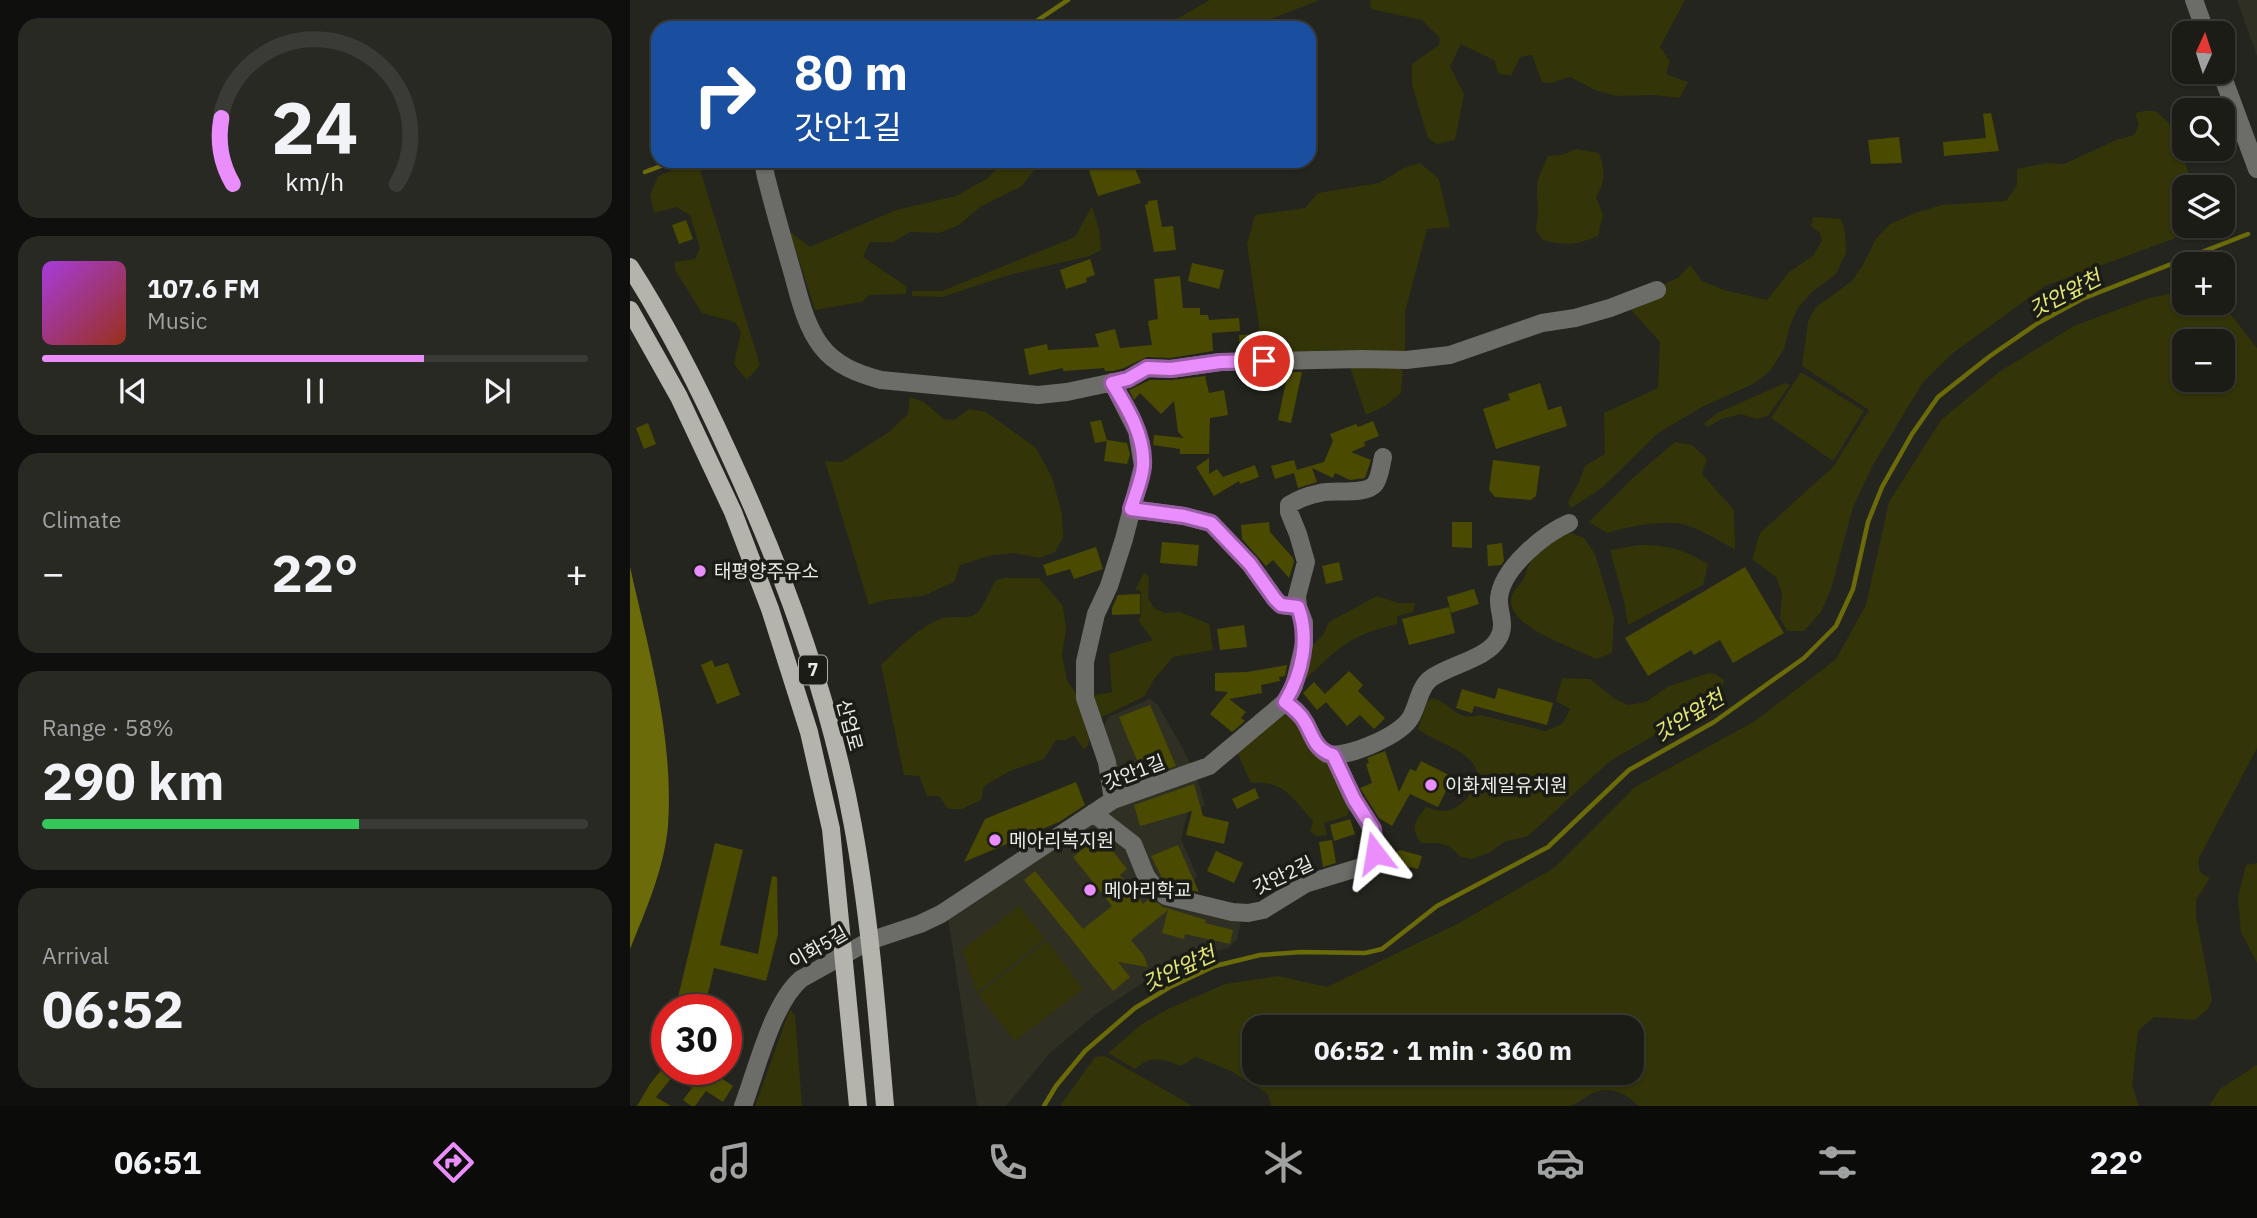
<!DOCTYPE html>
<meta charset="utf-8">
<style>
body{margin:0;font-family:"IBM Plex Sans","Noto Sans KR",sans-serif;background:#292924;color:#f1f3f6;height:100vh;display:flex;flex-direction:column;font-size:26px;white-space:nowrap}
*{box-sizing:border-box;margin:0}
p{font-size:23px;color:#a0a1a1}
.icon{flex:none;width:38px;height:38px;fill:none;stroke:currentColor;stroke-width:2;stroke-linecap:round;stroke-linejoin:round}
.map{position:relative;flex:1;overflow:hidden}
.details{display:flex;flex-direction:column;gap:18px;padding:18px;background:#0f0f0d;width:630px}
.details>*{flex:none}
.top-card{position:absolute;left:21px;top:21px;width:665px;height:147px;border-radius:21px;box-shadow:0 2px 5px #0004,0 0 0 2px #3a3a36;background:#1a4fa0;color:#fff;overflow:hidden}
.needle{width:46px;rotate:3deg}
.fabs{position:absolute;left:1542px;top:21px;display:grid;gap:14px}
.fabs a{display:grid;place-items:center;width:63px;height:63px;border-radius:14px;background:#1c1c17;box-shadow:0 2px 5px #0004,0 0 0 2px #3a3a36;font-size:35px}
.speed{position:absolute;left:21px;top:994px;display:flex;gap:14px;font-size:35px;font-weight:700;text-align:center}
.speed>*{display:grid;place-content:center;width:91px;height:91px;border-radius:50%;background:#1c1c17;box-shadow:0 2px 5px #0004,0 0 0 2px #3a3a36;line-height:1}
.speed .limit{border:10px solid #d22;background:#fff;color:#111}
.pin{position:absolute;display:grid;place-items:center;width:60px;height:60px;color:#fff;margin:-30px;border:4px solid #fff;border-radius:50%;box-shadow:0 2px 7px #0007}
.me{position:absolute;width:77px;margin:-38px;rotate:346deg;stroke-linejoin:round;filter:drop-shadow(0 0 5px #0008)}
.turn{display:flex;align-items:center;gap:24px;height:147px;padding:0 28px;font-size:32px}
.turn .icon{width:91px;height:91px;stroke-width:2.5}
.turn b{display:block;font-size:49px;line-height:60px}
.big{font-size:52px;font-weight:700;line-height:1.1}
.details .widget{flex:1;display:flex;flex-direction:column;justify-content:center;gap:10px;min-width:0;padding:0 24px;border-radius:21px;background:#292924}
.details .dial{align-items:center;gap:0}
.dial svg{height:182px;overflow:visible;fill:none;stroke:#3a3a36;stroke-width:7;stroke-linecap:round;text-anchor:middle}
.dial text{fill:#f1f3f6;stroke:none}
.song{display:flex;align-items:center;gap:21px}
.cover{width:84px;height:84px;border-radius:10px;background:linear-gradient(135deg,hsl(280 70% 55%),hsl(10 70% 35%))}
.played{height:7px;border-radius:4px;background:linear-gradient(90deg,#ea8dfd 70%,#3a3a36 70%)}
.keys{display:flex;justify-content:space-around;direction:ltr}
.heat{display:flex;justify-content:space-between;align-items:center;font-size:38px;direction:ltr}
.charge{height:10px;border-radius:5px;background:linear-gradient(90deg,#34c759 58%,#3a3a36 0)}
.trip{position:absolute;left:612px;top:1015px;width:402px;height:70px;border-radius:21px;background:#1c1c17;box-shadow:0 2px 5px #0004,0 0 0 2px #3a3a36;font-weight:700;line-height:70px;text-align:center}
.tab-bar{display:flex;height:112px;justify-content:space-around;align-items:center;background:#0b0b09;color:#a0a1a1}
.tab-bar .icon{width:49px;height:49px}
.tab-bar .selected{color:#ea8dfd}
.tab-bar b{font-size:32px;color:#f1f3f6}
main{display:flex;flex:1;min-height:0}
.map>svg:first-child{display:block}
.built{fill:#2f3023}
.green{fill:#333408;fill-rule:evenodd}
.water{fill:#6b6c09}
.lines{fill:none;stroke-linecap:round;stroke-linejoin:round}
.stream{stroke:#6b6c09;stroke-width:4.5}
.building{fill:#4a4b00}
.minor{stroke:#6c6c69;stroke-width:18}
.major{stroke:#b4b4ad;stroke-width:18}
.route-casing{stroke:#985ca4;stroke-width:18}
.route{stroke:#ea8dfd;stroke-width:12}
.poi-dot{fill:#ea8dfd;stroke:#1b1c16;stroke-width:2.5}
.labels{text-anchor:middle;stroke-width:7;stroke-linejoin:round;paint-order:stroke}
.shield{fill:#1b1c16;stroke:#adaea8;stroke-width:2}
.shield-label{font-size:18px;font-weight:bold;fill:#ebece7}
.poi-label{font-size:19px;fill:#ebece7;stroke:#1b1c16;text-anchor:start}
.street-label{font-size:19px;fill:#ebece7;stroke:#1b1c16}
.water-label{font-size:21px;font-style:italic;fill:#e3e773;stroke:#1b1c16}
</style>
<main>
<section class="details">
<div class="widget dial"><svg viewBox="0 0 100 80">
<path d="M14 69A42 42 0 1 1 86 69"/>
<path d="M14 69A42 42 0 0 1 9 40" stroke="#ea8dfd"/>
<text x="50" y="56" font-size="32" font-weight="700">24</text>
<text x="50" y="72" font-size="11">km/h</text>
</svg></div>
<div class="widget">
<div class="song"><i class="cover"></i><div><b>107.6 FM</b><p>Music</p></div></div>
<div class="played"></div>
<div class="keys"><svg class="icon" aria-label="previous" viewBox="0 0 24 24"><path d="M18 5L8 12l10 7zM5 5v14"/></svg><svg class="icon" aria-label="pause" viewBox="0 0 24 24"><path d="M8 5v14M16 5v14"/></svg><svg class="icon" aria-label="next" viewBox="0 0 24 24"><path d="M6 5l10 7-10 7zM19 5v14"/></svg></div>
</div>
<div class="widget"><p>Climate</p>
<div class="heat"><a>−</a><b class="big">22°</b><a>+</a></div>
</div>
<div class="widget"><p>Range · 58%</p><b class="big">290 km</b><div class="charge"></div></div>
<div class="widget"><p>Arrival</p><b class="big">06:52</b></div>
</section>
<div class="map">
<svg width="1627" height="1106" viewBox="0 0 1627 1106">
<rect width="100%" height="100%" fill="#25251f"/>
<path class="built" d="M1607,0H1627V56Z
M520,699L528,705L552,747L568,781L575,806L558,811L551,839L567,876L552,904L611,920L607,940L598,948L559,959L526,974L466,1014L420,1053L376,1106H347L318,918L494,803V786L474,726L478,717Z"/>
<path class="green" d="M580,0H690L638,20L593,23L590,28H531Z
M740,0H1055L1030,47L1040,61L1036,74L1058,82L1050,98L1025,95L986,96L965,90L940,77L921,83L912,82L902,55L890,57L881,76L868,73L864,60L831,44L820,66L834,94L825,140L807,144L798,138L782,85V64L809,45L810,38L792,20L741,9Z
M1514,111H1526L1544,128L1563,187H1554V226H1563L1562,232L1415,286L1323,353L1293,382L1243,465L1223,507L1201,589L1191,612L1174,631H1157L1150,618L1152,593L1146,577L1122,559L1130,533L1203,467L1239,410L1172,366L1178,322L1185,308L1222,281L1234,263L1246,239L1260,224L1285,213L1312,205L1376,201L1387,185V169L1417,163L1434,164L1486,140L1504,135L1509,125L1505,113Z
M947,149L969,153C975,171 976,181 966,197L973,215L968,236C946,245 936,246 913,240L906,231L908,212L907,188L909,176L918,156L931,155Z
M374,161H411L392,186L350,207L329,225L309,233L280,232L263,242H240L233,257L276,286V294L239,295L232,302L185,310L160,232L180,247L266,210L326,196L358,178Z
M62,163H68L130,365L117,380L104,364L111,332L105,322L72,313L45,270V262L65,259L70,248L60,215L46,207L24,213L20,195L28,176Z
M790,163L809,179L820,227L797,229L775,312V353L707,350L633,353L617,244L625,215L675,208L688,193L749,183L774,168Z
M462,206L469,229L471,250L459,256L379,275L312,297L282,296V291H312L445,237Z
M1183,217L1211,219L1215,232L1216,253L1206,274L1182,292L1168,308L1160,325L1154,349L1140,371L1123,384L1072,407L1028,433L972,488L941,508L938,502L949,482L955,466L975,454L974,413L1028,388L1030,342L1001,310L1034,295L1035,284L1049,277L1060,265L1072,281L1094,290L1137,300L1159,272L1183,256L1192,241L1190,233L1181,226Z
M1554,291V303H1592L1627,348V748L1569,858C1568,869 1569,874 1580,878L1566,900V916L1582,1000L1578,1009L1565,1020L1524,1017L1508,1031L1502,1085L1509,1106H1008C998,1094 982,1086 966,1092C956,1095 950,1103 940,1106H641L638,1094L601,1071L566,1057L551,1066C531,1059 523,1054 505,1069L478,1053L512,1024L538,1009L595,984L648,976L697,987L827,924L924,868L1005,787L1125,721L1206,659L1236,605L1259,502L1311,420L1369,372L1444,326L1519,298ZM1554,341H1592V380H1554ZM625,1027H1003V1073H625Z
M719,364L769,366L773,372L771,393L755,406L736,415Z
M1171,372L1234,411L1203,461L1141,418Z
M1155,383L1160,385L1138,416L1127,419L1111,414L1091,419L1078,427L1074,424L1087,413Z
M280,397L294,402L314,419L324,420L339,409L356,412L406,448L422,477L432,514L433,538L425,552L409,558L385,553L363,555L330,565L324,582L293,596L254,600L239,605L195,461L212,462L259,432L278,414Z
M1045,442L1062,445L1077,459L1072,474L1104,510L1105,549C1086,540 1065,524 1043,523C1021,522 998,527 977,533L959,522L1004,477Z
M941,533L954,538L965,554L984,617L982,653L966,659C945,648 880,628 881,601C881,591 890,586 894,578C896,573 897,568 900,563C907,547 923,534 941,533Z
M1009,545C1038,545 1053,549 1078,564L1073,585L998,625L994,601L980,550Z
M514,573L519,576L518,598L524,608L535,613L550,612L579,624L583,650L543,657L524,679L515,696L468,719L460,696L482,692L479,654L523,640L509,622L511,614V591L505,590Z
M375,578H409L433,606L436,630L432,655L437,681L455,706C455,711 453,718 454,723C457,735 464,740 454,750L444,735L436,740H426L414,759L380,771L354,786L351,800L332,809H318L309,796H297L289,776L274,775L251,665C270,647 288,627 313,618C323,615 338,620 346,614C354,606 360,590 366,580Z
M747,596L768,603H785L783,612L768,616L767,624C720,635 709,647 675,680L673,677L679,649L693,635L699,622Z
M1079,673L1087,675L1094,680L1092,689L1070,709L980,761L898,836L874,842L859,853L841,859L831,857L819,846L807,843H791C779,826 785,822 796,807C810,812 820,813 832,803C838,799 841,792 844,785C860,755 805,743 788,729L797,702L802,698C821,702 825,722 850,715L915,731L932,724L940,709L926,701L932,678L960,679L985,699L998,705L1016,702L1039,686Z
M655,713C685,734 703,773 721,805L717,816L694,823L697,835L687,836L680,832L683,821C662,799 655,780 621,783L606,750Z
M1627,863V963L1611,932L1608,897L1616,865Z
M389,906L415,939L347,992L332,950Z
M417,941L453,989L385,1041L348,994Z
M160,1009L165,1016L172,1106H125Z
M475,1056L563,1106H430L465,1057Z
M1627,1065V1106H1579L1590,1089Z"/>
<path class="water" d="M0,567C19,651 44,738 38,826C34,869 16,910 0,949Z"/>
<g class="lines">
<path class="stream" d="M396,28L438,0
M15,172L44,161
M414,1106L426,1086L455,1051L505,1008L540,987L585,966L630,955L672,952L735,953L752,949L807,906L918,847L999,770L1084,722L1174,658L1206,626L1223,589L1238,522L1252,487L1282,434L1308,397L1360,356L1408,323L1452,299L1618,234"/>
</g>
<path class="building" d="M1361,113L1369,151L1314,156L1313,142L1356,138L1353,114Z
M1269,137L1272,163L1241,164L1238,140Z
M487,161H494L505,169L511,183L468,196L459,171Z
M527,200L532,227L543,226L546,250L524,252L515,205L518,204V201Z
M56,220L63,239L49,244L42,225Z
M460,259L465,275L456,278L457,282L436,289L430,270Z
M562,263L594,270L589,289L558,281Z
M550,276L553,308H570V315H578L579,320L609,318L610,331L582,333L583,351L540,358L517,357L494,368L483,371H475L474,368L433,371V368L399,375L394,349L417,344L418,350L469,347L465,334L485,329L490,348L522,345L518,321L528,319L524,279Z
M626,334L627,350H610L609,335Z
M658,372H672L661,423L648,420Z
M575,376L579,393L594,390L598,415L580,418L579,454H550V449L523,445L524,435L554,438L548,432L544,401L531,414L510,393L504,400L499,390L520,380H542Z
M910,383L918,410L931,406L937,426L866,449L853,409L880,400L878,394Z
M471,420L477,441L465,443L460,422Z
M743,421L749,436L734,442L735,446L721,452L741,460L735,478L720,480L705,473L703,478L682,468L687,482L668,488L664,473L645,479L641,466L664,460L667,470L694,462L703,441L700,434L726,424L728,427Z
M18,423L26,444L14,449L6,428Z
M477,440L497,443L500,455L497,464L474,461Z
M579,458V474L587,469L593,477L625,465L629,477L610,484L609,481L584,496L566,467Z
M863,460L910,466L906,496L901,500L865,497L859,490Z
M639,522L640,532L663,558L664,562L659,578L643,560L636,566L612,539L611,525Z
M822,522H842V548L822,547Z
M532,542L569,545L567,566L530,563Z
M872,543L874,561L871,565L858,566L857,545Z
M466,547L473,569L444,579L440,569L417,576L413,565Z
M709,562L713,580L696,584L692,566Z
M1115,567L1154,633L1103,663L1090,640L1064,655L1061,650L1018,676L995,638Z
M844,589L849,604L821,613L817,597Z
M510,594V614L482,615V608L488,595Z
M819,607L825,633L779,645L772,619Z
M614,625L617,647L590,650L587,629Z
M82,660L85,667L98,663L110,695L87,704L71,665Z
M657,665L655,676L649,677L650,681L631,685L632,693L599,699L616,712L611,718L615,721L602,732L580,714L598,692L585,691V673L617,672Z
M719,671L733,685L728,691L755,718L744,729L730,715L717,726L696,702L687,710L673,693L684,682L695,694Z
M868,688L923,703L917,725L844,706L842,713L826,708L832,689L865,699Z
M520,705L546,766L514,777L489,717Z
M755,751L769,792L780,769L786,771L791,761L823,777L808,807L780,794L762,826L749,818L730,788L742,783L736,764L739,763L737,758Z
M446,782L455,805L429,822L334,862L355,819Z
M564,784L573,816L599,822L594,844L556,835L562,811L510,826L504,805Z
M625,788L629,798L607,809L602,799Z
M720,819L725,834L704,841L700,825Z
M470,835L497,869L490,875L513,904L520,898L533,907L576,920L575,923L603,930L600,944L555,934L554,939L532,933L538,910L501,940L514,956L518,967L488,962L500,977L483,991L394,880L405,871L453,929L482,906L443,857Z
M702,840L706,863L693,867L689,842Z
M85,843L113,850L90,945L128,954L142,876L147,877L148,934L136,981L84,968L74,1010H45Z
M548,845L569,892L541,885L533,880L521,856Z
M770,850L792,856L788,869L753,861Z
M586,851L613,863L604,883L577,871Z
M32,1069H77L103,1086L93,1102L76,1091L65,1106H61L53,1100L62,1088L44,1075L26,1097L41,1106H7L20,1084Z"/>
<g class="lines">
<path class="minor" d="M1564,0L1576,33
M1591,72L1627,169
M133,161L136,177C144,208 153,240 162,271C169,296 175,325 191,346C206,366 229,374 251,380L408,395L437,392L498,379L517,368L541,369L590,362L732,359L776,360L820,355L912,323L945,318L980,308L1027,290
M482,382L507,431L513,466L494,539L479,586L466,614L455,662V698L477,762L483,800
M501,509L554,516L581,523L620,564L645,599L651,605L668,607
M655,702C663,708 670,713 675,722C682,734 684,746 697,754C716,759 772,735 781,717C788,705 789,688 800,679C818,665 857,659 868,639C877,625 868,612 869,598C872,568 914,534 939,523
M463,813L503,844L516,876L525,888L536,896L602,912L618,913L633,910L675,884L734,866C760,847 736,820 724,800C716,785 711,770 703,755
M113,1106C127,1069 142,1004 171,979L239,941L290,924L311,914L483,800L579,766L655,702L664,686L674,644V622L668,607L667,596L676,562L668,534L659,512V505C668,499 680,495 690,493C704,489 735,496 745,484C750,477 751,465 753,457"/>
<path class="major" d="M0,267C38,326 70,390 99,454C154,573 200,698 223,826C240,918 247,1013 255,1106
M0,310L49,397L103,512L140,609L179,732L201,829L228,1106"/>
</g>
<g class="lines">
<g class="route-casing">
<path id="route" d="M634,361L590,362L541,369L517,368L498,379L482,383C497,407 515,436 513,466C512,480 505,495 501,509L554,516L581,523L620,564L645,599L651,605L668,607C680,638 672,674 655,702C663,708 670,713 675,722C683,736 685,750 703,755L724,799L743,829L745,853"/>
</g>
<use href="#route" class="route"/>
</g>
<g class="poi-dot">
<circle cx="70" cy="571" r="7"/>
<circle cx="801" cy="785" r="7"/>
<circle cx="365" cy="840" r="7"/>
<circle cx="460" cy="890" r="7"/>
</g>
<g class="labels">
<rect class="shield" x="169" y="655.5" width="28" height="29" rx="5"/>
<g class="shield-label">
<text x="183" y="676">7</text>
</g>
<g class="poi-label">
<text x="84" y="578">태평양주유소</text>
<text x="815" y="792">이화제일유치원</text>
<text x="379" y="847">메아리복지원</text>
<text x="474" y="897">메아리학교</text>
</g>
<g class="street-label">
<text transform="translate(220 725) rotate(75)" y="7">산업로</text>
<text transform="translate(504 772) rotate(-21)" y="7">갓안1길</text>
<text transform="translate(653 875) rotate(-25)" y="7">갓안2길</text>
<text transform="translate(188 947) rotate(-30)" y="7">이화5길</text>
</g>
<g class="water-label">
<text transform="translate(1435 294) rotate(-27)" y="7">갓안앞천</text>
<text transform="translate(1059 716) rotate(-31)" y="7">갓안앞천</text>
<text transform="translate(549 969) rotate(-25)" y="7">갓안앞천</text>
</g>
</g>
</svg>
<div class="fabs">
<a><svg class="needle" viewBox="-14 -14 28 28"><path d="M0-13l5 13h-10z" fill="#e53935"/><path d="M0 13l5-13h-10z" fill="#a0a1a1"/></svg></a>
<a><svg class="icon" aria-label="search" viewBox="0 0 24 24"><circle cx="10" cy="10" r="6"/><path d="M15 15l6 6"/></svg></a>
<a><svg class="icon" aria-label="layers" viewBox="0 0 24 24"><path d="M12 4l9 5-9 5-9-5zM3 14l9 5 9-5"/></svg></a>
<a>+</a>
<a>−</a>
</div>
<div class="speed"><div class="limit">30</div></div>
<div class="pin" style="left:634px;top:361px;background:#d93025"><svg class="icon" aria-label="arrive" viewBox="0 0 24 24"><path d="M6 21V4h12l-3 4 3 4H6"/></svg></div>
<svg class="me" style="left:745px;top:853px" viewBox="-20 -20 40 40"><path d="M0-17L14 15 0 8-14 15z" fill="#ea8dfd" stroke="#fff" stroke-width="4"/></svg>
<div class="trip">06:52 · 1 min · 360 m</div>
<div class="top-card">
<div class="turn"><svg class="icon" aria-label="right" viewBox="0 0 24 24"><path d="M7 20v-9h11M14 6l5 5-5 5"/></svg><div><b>80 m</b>갓안1길</div></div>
</div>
</div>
</main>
<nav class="tab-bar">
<b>06:51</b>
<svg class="icon selected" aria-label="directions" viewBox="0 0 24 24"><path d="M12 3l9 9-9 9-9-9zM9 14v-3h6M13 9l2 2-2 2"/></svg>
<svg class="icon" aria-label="music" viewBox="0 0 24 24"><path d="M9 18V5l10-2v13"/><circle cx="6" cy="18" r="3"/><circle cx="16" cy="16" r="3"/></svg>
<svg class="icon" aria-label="phone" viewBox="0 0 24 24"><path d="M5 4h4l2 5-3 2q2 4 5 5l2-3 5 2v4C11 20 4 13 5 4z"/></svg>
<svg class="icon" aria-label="climate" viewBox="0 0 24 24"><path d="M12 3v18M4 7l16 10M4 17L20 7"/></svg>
<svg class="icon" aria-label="car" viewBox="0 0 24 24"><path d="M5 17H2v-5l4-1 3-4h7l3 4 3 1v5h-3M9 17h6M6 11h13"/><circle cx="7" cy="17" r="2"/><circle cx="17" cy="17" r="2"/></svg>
<svg class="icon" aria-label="filters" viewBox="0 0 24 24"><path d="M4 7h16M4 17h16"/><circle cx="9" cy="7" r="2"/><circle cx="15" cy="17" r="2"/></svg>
<b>22°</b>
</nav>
